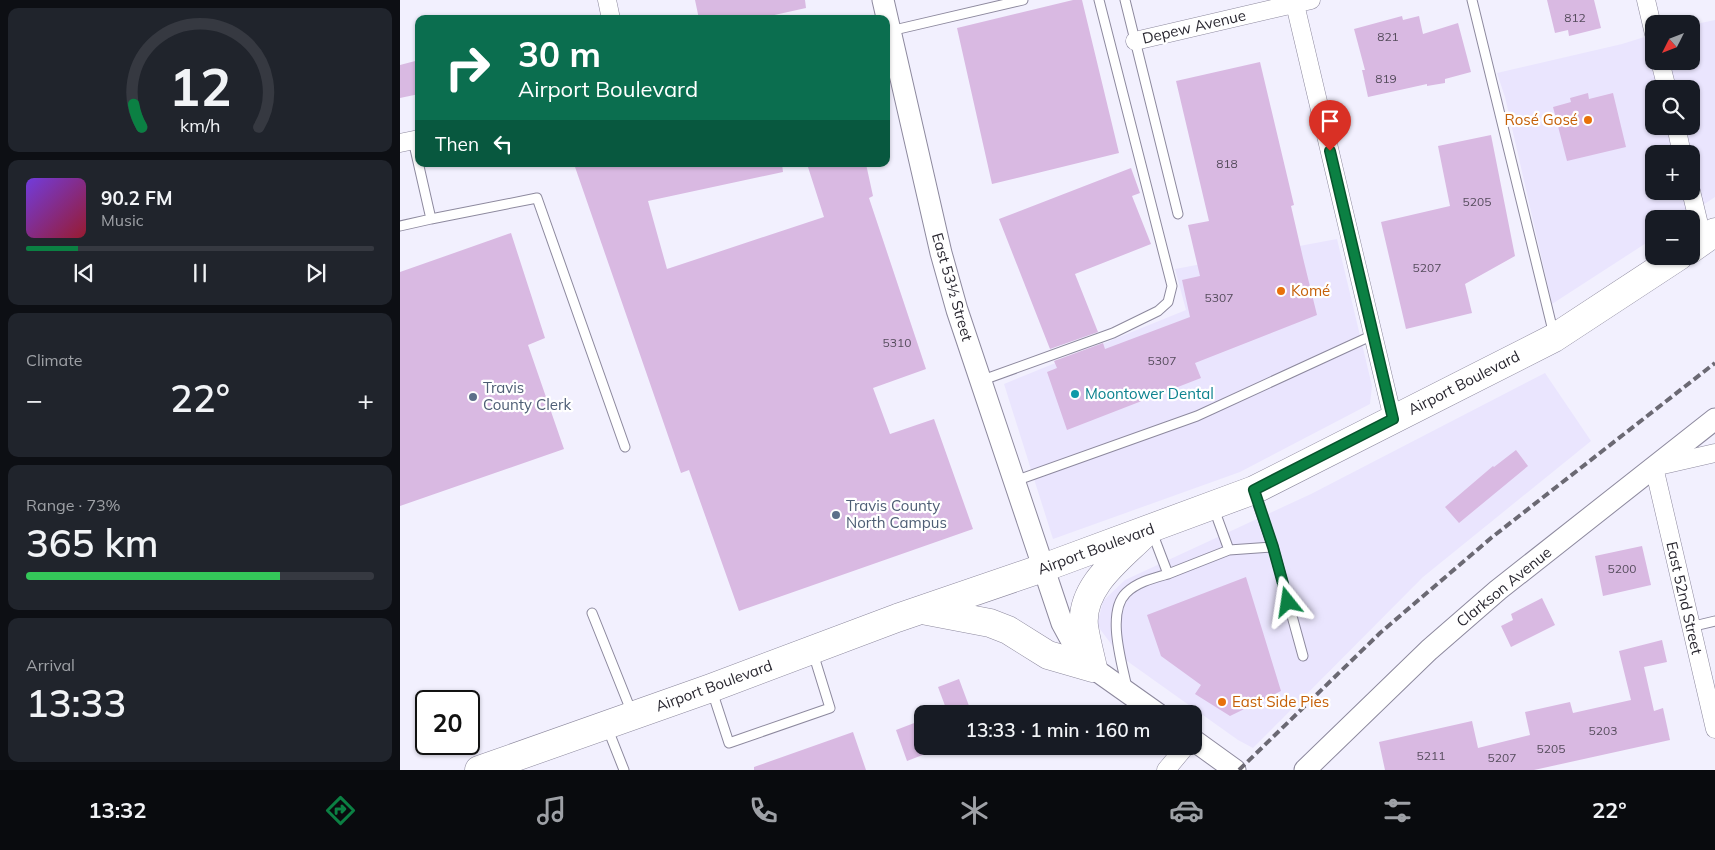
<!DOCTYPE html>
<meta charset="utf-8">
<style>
body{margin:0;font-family:Mulish,sans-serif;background:#20242c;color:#f1f3f6;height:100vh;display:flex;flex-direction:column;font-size:19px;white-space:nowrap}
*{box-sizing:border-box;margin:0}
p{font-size:16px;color:#9ea1a6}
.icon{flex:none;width:28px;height:28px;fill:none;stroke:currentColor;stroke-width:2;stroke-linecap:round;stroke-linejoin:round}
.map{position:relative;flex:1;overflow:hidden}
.sheet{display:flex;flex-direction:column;gap:8px;padding:8px;background:#0d0f14;width:400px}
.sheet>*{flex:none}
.hud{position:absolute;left:15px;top:15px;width:475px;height:152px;border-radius:10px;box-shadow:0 1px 4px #0004;background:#0b6e4f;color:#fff;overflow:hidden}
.needle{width:32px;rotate:228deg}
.controls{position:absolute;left:1245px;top:15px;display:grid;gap:10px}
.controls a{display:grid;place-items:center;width:55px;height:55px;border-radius:10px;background:#171b24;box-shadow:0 1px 4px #0004;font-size:25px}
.speed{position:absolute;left:15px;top:690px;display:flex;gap:10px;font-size:25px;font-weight:700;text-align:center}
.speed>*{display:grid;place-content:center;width:65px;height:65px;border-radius:50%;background:#171b24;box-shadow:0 1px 4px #0004;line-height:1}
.speed .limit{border:2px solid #111;border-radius:8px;background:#fff;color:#111}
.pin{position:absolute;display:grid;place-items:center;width:42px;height:42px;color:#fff;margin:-51px -21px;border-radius:50% 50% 50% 0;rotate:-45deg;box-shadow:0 0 5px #0007}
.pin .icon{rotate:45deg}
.me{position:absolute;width:55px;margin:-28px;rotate:345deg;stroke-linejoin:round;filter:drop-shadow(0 0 4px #0008)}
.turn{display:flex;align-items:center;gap:18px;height:105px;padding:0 20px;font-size:22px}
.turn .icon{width:65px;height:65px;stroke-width:2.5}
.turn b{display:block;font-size:35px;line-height:42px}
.then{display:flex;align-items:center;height:48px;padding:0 20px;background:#0003;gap:10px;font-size:19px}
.big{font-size:38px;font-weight:600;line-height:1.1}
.sheet .widget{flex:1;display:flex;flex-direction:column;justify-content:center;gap:8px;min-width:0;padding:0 18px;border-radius:10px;background:#20242c}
.sheet .dial{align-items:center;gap:0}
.dial svg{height:130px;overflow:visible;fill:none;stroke:#363941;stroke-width:7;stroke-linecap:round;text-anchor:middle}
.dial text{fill:#f1f3f6;stroke:none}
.song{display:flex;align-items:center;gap:15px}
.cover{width:60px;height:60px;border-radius:8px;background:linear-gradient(135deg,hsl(260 70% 55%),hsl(350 70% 35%))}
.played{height:5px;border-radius:2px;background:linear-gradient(90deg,#0b8043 15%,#363941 15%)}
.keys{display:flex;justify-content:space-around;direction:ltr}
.heat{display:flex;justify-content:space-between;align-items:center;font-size:28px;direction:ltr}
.charge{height:8px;border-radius:4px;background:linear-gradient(90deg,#34c759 73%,#363941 0)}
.trip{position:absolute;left:514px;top:705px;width:288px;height:50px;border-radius:10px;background:#171b24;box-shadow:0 1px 4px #0004;font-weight:600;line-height:50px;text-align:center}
.tab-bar{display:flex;height:80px;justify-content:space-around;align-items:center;background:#090b0e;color:#9ea1a6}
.tab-bar .icon{width:35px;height:35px}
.tab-bar .active{color:#0b8043}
.tab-bar b{font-size:22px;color:#f1f3f6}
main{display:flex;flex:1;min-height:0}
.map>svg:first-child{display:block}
.built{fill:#eae5fe;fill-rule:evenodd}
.building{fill:#d9b9e2}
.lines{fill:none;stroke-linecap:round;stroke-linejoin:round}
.service-casing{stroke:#8d899e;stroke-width:11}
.minor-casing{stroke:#8d899e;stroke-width:19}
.tertiary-casing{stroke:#8d899e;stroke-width:23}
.primary-casing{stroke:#8d899e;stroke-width:29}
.service{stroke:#fff;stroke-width:9}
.minor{stroke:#fff;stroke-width:18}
.tertiary{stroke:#fff;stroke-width:21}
.primary{stroke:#fff;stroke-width:28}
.rail{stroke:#6b6973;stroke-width:4;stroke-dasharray:8 4;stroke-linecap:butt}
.route-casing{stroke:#07532c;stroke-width:12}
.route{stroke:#0b8043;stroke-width:9}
.food-dot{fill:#e8710a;stroke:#fff;stroke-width:2}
.culture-dot{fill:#0f9aa8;stroke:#fff;stroke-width:2}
.service-dot{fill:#5c6f8a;stroke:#fff;stroke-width:2}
.labels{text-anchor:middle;stroke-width:4.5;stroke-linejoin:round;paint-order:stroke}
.number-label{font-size:12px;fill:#554c5c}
.street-label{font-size:15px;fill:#292730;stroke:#fff}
.food-label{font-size:15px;fill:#c56008;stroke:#fff;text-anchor:start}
.service-label{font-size:15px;fill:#4e5e75;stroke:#fff;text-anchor:start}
.culture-label{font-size:15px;fill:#0d838f;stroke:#fff;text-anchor:start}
</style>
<main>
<section class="sheet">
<div class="widget dial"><svg viewBox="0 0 100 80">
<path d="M14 69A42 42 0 1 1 86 69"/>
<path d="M14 69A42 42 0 0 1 9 55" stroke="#0b8043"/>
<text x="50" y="56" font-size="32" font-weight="700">12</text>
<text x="50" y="72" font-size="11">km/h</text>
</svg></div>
<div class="widget">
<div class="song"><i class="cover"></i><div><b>90.2 FM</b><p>Music</p></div></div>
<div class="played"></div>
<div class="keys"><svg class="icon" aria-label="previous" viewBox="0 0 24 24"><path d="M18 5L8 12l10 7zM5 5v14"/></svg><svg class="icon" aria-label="pause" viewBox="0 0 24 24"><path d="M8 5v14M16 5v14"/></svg><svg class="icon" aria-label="next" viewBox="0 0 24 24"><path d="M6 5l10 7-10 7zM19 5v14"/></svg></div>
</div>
<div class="widget"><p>Climate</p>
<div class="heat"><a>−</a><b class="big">22°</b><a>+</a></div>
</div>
<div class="widget"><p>Range · 73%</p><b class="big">365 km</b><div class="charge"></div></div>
<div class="widget"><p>Arrival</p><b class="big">13:33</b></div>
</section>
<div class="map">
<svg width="1315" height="770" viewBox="0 0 1315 770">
<rect width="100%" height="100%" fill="#f2f0fe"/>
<path class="built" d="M1315,20V197L1282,219H1254V238L1152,304L1105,97L1097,73L1222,44L1254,34V61H1291V25ZM1254,89H1291V126H1254ZM1254,154H1291V191H1254Z
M937,239L972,386L970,404L840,472L653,539L604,384L786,310L775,269Z
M1145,373L1191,441L1023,577L853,748L838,740L720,656L697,625L703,601L725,580L911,494Z"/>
<path class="building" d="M295,0H405L406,8L356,19H299Z
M673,0H682L719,153L592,184L557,28Z
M1147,0H1194L1201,28L1169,36L1168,30L1155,33Z
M1002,16L1003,20L1019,16L1023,34L1058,23L1071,72L1045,79V83L1027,86V84L968,97L962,70H965L954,29Z
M19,60V94L0,98V65Z
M860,62L894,205L891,206L903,258L917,315L795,363L801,378L667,430L647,372L657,368L654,361L703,343L705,349L790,317L782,280L800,276L788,225L809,221L776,81Z
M1188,93L1189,99L1213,93L1226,147L1167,161L1153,107L1171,102L1170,98Z
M1091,135L1115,256L1065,284L1072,313L1006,329L981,222L1050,206L1038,146Z
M174,164H382L383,172L248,201L267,269L424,217L407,164H466L473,196L469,198L526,369L473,388L490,434L534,419L573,529L339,611L289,470L281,473Z
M731,168L740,193L732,196L751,244L675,274L698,332L650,349L599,219Z
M111,233L145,338L128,345L164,449L0,506V272Z
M1116,450L1128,466L1059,523L1045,507L1093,466L1094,467Z
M1242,546L1251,585L1203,596L1195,556Z
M846,577L881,691L830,716L795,694L801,685L761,656L747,615Z
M1142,598L1155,625L1111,647L1101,626L1113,620L1111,614Z
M1262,640L1267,662L1244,667L1254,711L1263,708L1270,740L1134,770H985L979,742L1072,721L1078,748L1130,735L1125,712L1170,702L1173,713L1231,700L1219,651Z
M559,679L572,714H539L547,711L538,687Z
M522,720V746H546L507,761L496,730Z
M453,732L466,770H354V767Z"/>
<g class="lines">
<g class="service-casing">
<path id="service" d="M725,0L778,214
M1072,0L1154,335
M490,31L623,0
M31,219L137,198L225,447
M0,226L31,219L13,140
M580,381L713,333L758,311L768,302L772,286L699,0
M615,481L797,416L973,335
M854,493L873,547L903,656
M752,532L768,574L829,550L814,509
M829,550L873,547
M192,613L232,713
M1290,627L1315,621
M727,688C722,663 706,613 726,593C737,582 754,578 768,574
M312,691L329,743L430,708L413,653
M207,727L224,770"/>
</g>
<g class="minor-casing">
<path id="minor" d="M207,0L211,19
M894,0L993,419
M1246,0L1254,34
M735,41L911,0
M1260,61L1267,89
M1276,126L1282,154
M0,143L19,139
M1291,191L1303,241
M1315,453L1254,467L1315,729
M766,770L786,746"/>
</g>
<g class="tertiary-casing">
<path id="tertiary" d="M483,0L541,253L557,310L662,623L675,647L693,668L758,714
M792,739L835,770
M905,770L1029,650L1098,590L1315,419"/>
</g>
<g class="primary-casing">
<path id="primary" d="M1291,249L1315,232
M522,610L590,623L608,630L648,655L693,668C690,654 686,640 684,626C680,587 719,559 743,535
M79,770L311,688L497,618L643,568L854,490L1154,338L1279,256"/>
</g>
<use href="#service" class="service"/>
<use href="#minor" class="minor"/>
<use href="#tertiary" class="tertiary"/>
<use href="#primary" class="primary"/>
<path class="rail" d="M839,770L980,633L1091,538L1315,363"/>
</g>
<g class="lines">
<g class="route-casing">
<path id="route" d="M888,602L873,547L854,490L993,419L930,151"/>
</g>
<use href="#route" class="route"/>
</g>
<g class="food-dot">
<circle cx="1188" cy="120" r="5"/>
<circle cx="881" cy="291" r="5"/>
<circle cx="822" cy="702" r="5"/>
</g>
<circle class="culture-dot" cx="675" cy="394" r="5"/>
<g class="service-dot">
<circle cx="73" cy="397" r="5"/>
<circle cx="436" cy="515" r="5"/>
</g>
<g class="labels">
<g class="number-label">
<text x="1175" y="22">812</text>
<text x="988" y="41">821</text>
<text x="986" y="83">819</text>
<text x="827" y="168">818</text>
<text x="1077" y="206">5205</text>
<text x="1027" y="272">5207</text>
<text x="819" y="302">5307</text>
<text x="497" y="347">5310</text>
<text x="762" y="365">5307</text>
<text x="1222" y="573">5200</text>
<text x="1203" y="735">5203</text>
<text x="1151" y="753">5205</text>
<text x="1031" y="760">5211</text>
<text x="1102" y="762">5207</text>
</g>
<g class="street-label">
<text transform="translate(794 27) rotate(-13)" y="5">Depew Avenue</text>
<text transform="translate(552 287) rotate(74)" y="5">East 53½ Street</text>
<text transform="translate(1064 383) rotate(-27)" y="5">Airport Boulevard</text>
<text transform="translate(696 549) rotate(-20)" y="5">Airport Boulevard</text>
<text transform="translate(1104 587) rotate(-39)" y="5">Clarkson Avenue</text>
<text transform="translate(1284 598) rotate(77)" y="5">East 52nd Street</text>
<text transform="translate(314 686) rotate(-20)" y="5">Airport Boulevard</text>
</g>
<g class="food-label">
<text x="1178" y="125" text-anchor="end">Rosé Gosé</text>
<text x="891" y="296">Komé</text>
<text x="832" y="707">East Side Pies</text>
</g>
<g class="service-label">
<text x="83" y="393">Travis<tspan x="83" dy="17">County Clerk</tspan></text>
<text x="446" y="511">Travis County<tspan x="446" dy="17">North Campus</tspan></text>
</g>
<g class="culture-label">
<text x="685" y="399">Moontower Dental</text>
</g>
</g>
</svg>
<div class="controls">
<a><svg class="needle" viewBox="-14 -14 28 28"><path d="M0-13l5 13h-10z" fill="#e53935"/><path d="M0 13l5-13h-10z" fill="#9ea1a6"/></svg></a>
<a><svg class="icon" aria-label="search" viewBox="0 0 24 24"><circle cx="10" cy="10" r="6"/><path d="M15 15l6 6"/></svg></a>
<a>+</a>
<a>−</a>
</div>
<div class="speed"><div class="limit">20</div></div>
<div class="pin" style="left:930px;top:151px;background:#d93025"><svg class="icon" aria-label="arrive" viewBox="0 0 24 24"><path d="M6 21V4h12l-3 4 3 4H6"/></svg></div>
<svg class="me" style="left:888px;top:602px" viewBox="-20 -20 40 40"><path d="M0-17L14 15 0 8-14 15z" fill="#0b8043" stroke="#fff" stroke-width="4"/></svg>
<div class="trip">13:33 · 1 min · 160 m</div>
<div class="hud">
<div class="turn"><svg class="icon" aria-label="right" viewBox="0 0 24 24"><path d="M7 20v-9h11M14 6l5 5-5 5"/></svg><div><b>30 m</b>Airport Boulevard</div></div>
<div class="then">Then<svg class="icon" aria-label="left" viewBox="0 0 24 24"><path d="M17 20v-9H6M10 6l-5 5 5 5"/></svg></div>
</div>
</div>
</main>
<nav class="tab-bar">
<b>13:32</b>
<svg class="icon active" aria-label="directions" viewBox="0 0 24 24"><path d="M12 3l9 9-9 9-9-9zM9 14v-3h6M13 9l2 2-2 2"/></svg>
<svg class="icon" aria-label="music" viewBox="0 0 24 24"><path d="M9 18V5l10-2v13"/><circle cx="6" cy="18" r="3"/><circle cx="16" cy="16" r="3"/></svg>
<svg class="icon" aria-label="phone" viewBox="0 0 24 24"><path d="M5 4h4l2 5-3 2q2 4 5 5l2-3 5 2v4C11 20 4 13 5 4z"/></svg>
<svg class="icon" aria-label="climate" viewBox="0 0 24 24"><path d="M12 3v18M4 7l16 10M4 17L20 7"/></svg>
<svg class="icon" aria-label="car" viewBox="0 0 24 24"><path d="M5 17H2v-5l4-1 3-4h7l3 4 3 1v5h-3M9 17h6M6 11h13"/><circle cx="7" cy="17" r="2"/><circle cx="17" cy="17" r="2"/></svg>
<svg class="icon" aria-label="filters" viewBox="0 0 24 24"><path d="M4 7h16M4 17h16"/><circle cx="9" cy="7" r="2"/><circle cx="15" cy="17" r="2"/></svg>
<b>22°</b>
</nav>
